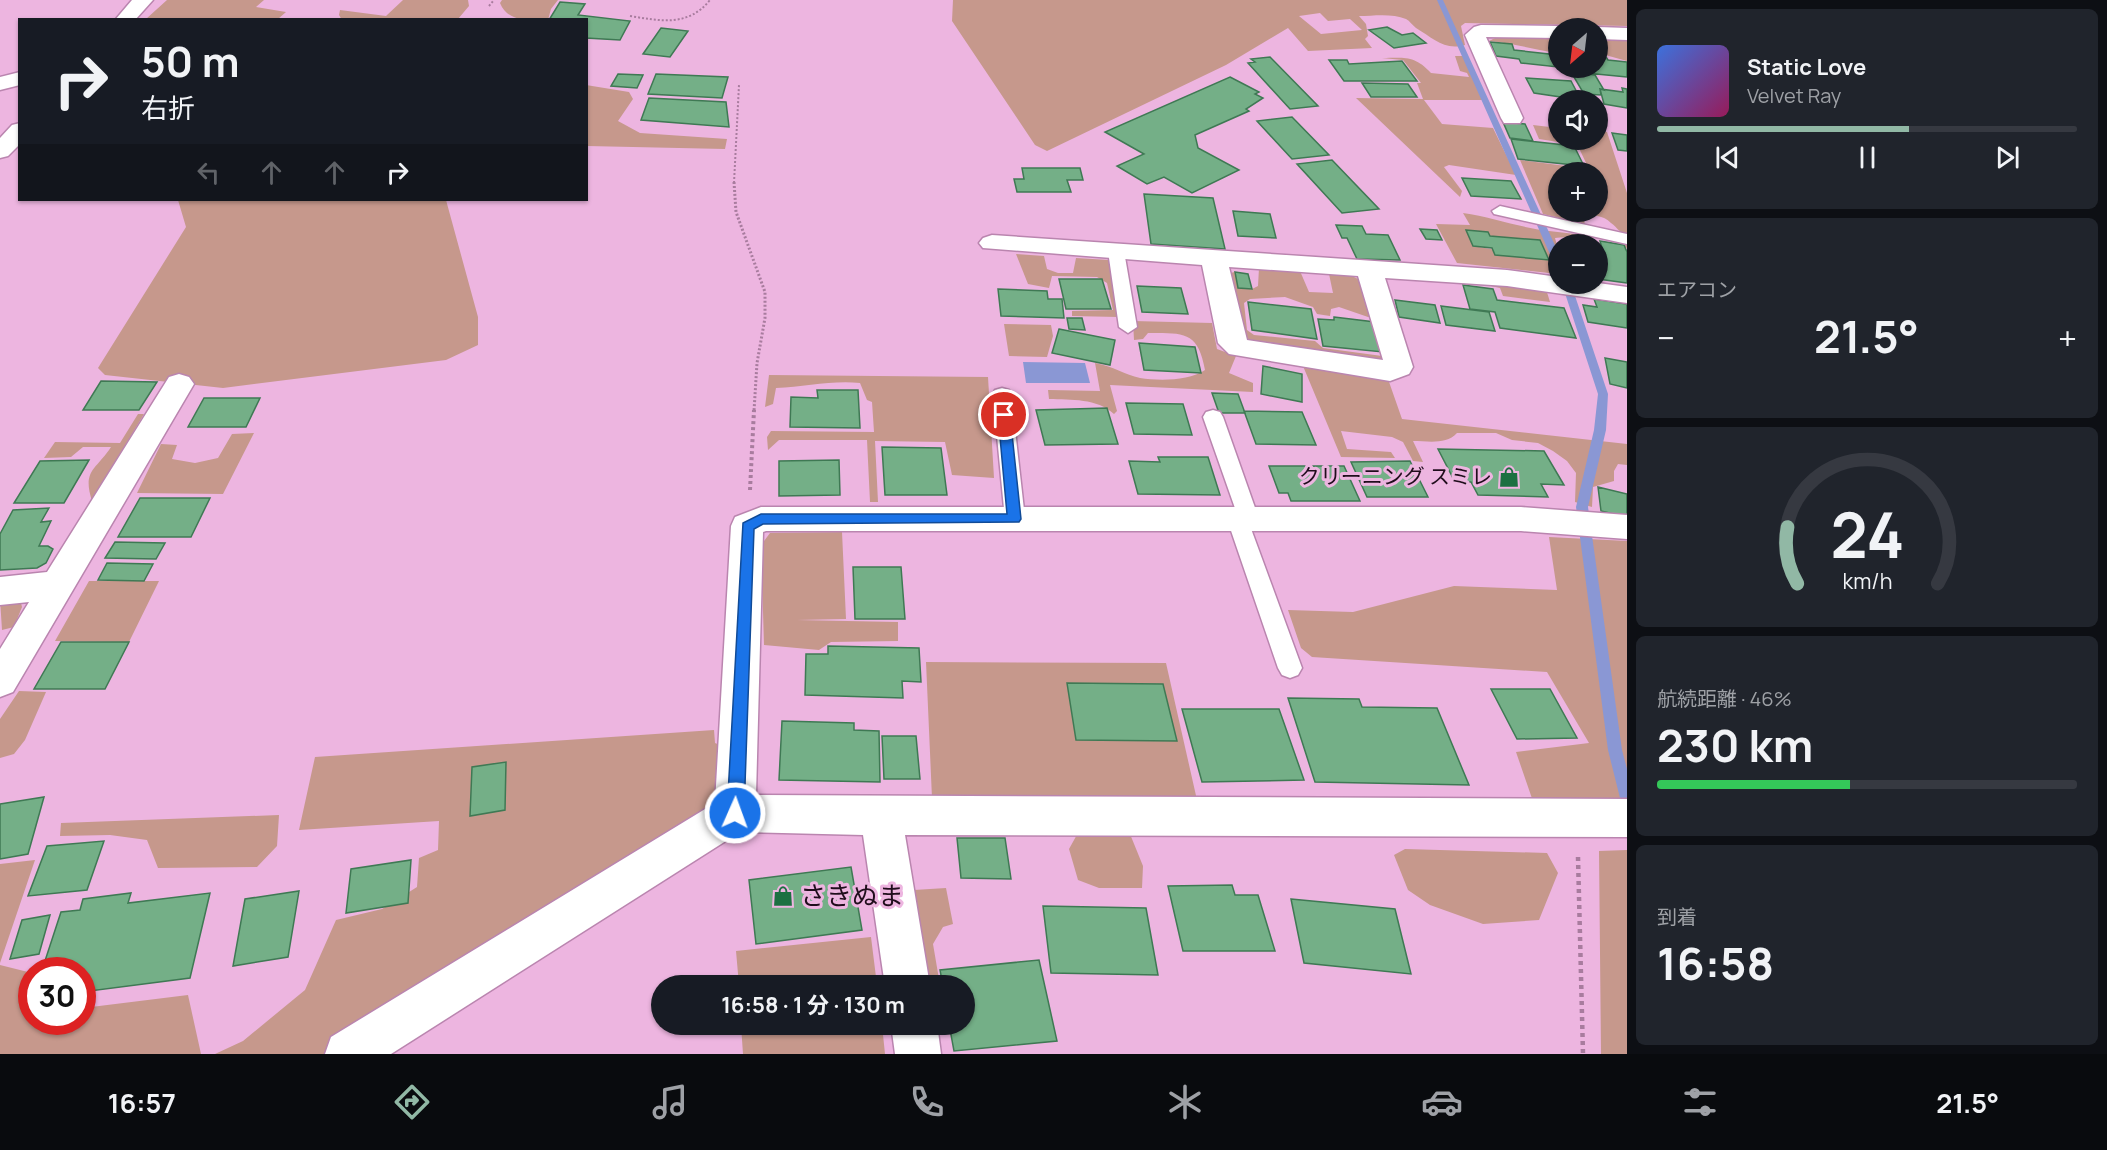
<!DOCTYPE html>
<html lang="ja">
<meta charset="utf-8">
<style>
body{margin:0;font-family:Manrope,"Noto Sans JP",sans-serif;background:#20242c;color:#f1f3f6;height:100vh;display:flex;flex-direction:column;font-size:22px;white-space:nowrap}
*{box-sizing:border-box;margin:0}
p{font-size:20px;color:#9ea1a6}
.icon{flex:none;width:33px;height:33px;fill:none;stroke:currentColor;stroke-width:2;stroke-linecap:round;stroke-linejoin:round}
.map{position:relative;flex:1;overflow:hidden}
.details{display:flex;flex-direction:column;gap:9px;padding:9px;background:#0d0f14;width:480px}
.details>*{flex:none}
.top-card{position:absolute;left:18px;top:18px;width:570px;height:183px;border-radius:0px;box-shadow:0 2px 4px #0004;background:#171b24;color:#f1f3f6;overflow:hidden}
.needle{width:39px;rotate:208deg}
.fabs{position:absolute;left:1548px;top:18px;display:grid;gap:12px}
.fabs a{display:grid;place-items:center;width:60px;height:60px;border-radius:50%;background:#171b24;box-shadow:0 2px 4px #0004;font-size:30px}
.speed{position:absolute;left:18px;top:957px;display:flex;gap:12px;font-size:30px;font-weight:700;text-align:center}
.speed>*{display:grid;place-content:center;width:78px;height:78px;border-radius:50%;background:#171b24;box-shadow:0 2px 4px #0004;line-height:1}
.speed .limit{border:9px solid #d22;background:#fff;color:#111}
.pin{position:absolute;display:grid;place-items:center;width:51px;height:51px;color:#fff;margin:-26px;border:3px solid #fff;border-radius:50%;box-shadow:0 2px 6px #0007}
.me{position:absolute;width:66px;margin:-33px;rotate:2deg;stroke-linejoin:round;filter:drop-shadow(0 0 4px #0008)}
.turn{display:flex;align-items:center;gap:21px;height:126px;padding:0 24px;font-size:27px}
.turn .icon{width:78px;height:78px;stroke-width:2.5}
.turn b{display:block;font-size:42px;line-height:51px}
.lanes{display:flex;align-items:center;height:57px;padding:0 24px;background:#0003;justify-content:center;gap:30px;direction:ltr}
.lanes .off{opacity:.35}
.big{font-size:45px;font-weight:700;line-height:1.1}
.details .card{flex:1;display:flex;flex-direction:column;justify-content:center;gap:9px;min-width:0;padding:0 21px;border-radius:9px;background:#20242c}
.details .dial{align-items:center;gap:0}
.dial svg{height:156px;overflow:visible;fill:none;stroke:#363941;stroke-width:7;stroke-linecap:round;text-anchor:middle}
.dial text{fill:#f1f3f6;stroke:none}
.song{display:flex;align-items:center;gap:18px}
.cover{width:72px;height:72px;border-radius:9px;background:linear-gradient(135deg,hsl(220 70% 55%),hsl(330 70% 35%))}
.played{height:6px;border-radius:3px;background:linear-gradient(90deg,#91b8a5 60%,#363941 60%)}
.keys{display:flex;justify-content:space-around;direction:ltr}
.heat{display:flex;justify-content:space-between;align-items:center;font-size:33px;direction:ltr}
.charge{height:9px;border-radius:4px;background:linear-gradient(90deg,#34c759 46%,#363941 0)}
.trip{position:absolute;left:651px;top:975px;width:324px;height:60px;border-radius:30px;background:#171b24;box-shadow:0 2px 4px #0004;font-weight:700;line-height:60px;text-align:center}
.dock{display:flex;height:96px;justify-content:space-around;align-items:center;background:#090b0e;color:#9ea1a6}
.dock .icon{width:42px;height:42px}
.dock .active{color:#91b8a5}
.dock b{font-size:27px;color:#f1f3f6}
main{display:flex;flex:1;min-height:0}
.map>svg:first-child{display:block}
.green{fill:#c6988c;fill-rule:evenodd}
.water{fill:#8a97d4}
.lines{fill:none;stroke-linecap:round;stroke-linejoin:round}
.stream{fill:#8a97d4;fill-rule:evenodd}
.building{fill:#74af87;stroke:#3f7954;stroke-width:1.5}
.lane-casing{stroke:#ba85af;stroke-width:3}
.street-casing{stroke:#ba85af;stroke-width:3}
.secondary-casing{stroke:#ba85af;stroke-width:3}
.primary-casing{stroke:#ba85af;stroke-width:3}
.path-far3{stroke:#a87c9e;stroke-width:2;stroke-dasharray:2 2;stroke-linecap:butt}
.path-far2{stroke:#a87c9e;stroke-width:3;stroke-dasharray:2 2;stroke-linecap:butt}
.path-far1{stroke:#a87c9e;stroke-width:4;stroke-dasharray:3 3;stroke-linecap:butt}
.path{stroke:#a87c9e;stroke-width:4.5;stroke-dasharray:4 4;stroke-linecap:butt}
.lane{fill:#fff;fill-rule:evenodd}
.street{fill:#fff;fill-rule:evenodd}
.secondary{fill:#fff;fill-rule:evenodd}
.primary{fill:#fff;fill-rule:evenodd}
.route{fill:#1a73e8;stroke:#114b97;stroke-width:1.5}
.labels{text-anchor:middle;stroke-width:6;stroke-linejoin:round;paint-order:stroke}
.poi-label{font-size:21px;fill:#200d1c;stroke:#edb5e0;text-anchor:end}
.near-poi-label{font-size:26px;fill:#200d1c;stroke:#edb5e0;text-anchor:start}
</style>
<main>
<div class="map">
<svg width="1627" height="1054" viewBox="0 0 1627 1054">
<rect width="100%" height="100%" fill="#edb5e0"/>
<path class="green" d="M167,0H264L256,7L286,12L278,19H146Z
M403,0H468L469,6L458,19L342,20L339,15L340,10L386,16Z
M502,0H558L551,9L548,20C530,20 508,23 500,3Z
M953,0H1627V26L1465,23L1461,26L1465,45C1444,51 1433,38 1416,28C1412,25 1410,21 1406,19C1392,13 1373,16 1359,16L1366,24L1368,36L1365,39L1372,48L1308,51L1288,28L1226,65L1047,151L1035,145L952,21ZM1320,13L1328,21L1350,19L1362,30L1321,34L1299,16Z
M1499,36L1550,37L1558,53C1535,50 1513,43 1489,41Z
M1598,38L1627,39V61L1598,53Z
M1455,56H1464L1484,100H1424L1442,124L1493,128L1516,175L1449,165L1444,167L1462,191L1460,197L1356,98L1423,99L1417,83H1421L1403,60L1382,58C1405,58 1414,55 1431,73L1469,77L1467,73L1460,71Z
M586,85L629,92L633,99L618,121L640,133L727,139L725,149L587,146Z
M1533,125L1558,128V140H1598V131L1607,132L1627,193V234C1618,232 1618,228 1611,223C1603,215 1593,215 1582,214L1585,224L1543,214L1520,160L1581,168L1586,163L1579,148L1571,144L1539,139ZM1558,172H1598V212H1558Z
M178,200H446L478,317V345L446,360L223,388L105,375L98,368L186,227Z
M1463,213C1492,217 1521,228 1549,231C1575,234 1601,237 1627,243V248C1608,236 1578,236 1555,238L1558,249V274L1457,263L1436,224L1470,225ZM1466,230L1488,232L1490,236L1540,240L1549,259L1473,246Z
M1016,254L1044,256L1047,269L1058,273H1073L1076,258L1109,260L1118,317L1072,316V311L1113,310L1107,283L1097,277L1052,276L1049,288L1028,284Z
M1259,268L1300,271L1309,292L1333,293L1329,274L1350,275L1362,281L1376,315L1368,317L1339,307L1331,309L1330,316L1317,314L1313,307L1285,297L1250,299L1244,303L1247,330L1254,335L1315,341L1323,348L1382,356L1380,363L1244,344L1230,273L1235,272L1238,288L1252,289L1258,286Z
M1484,282L1546,289L1550,302L1503,296L1500,288L1486,285Z
M1133,321L1212,323L1217,349L1236,356L1229,373L1253,383V392L1110,385L1117,411L1114,414C1097,398 1071,400 1049,399L1048,390L1100,391L1095,363C1113,366 1125,375 1140,378C1159,381 1189,381 1205,370C1198,331 1184,333 1148,333L1143,339L1134,340Z
M1004,324L1051,325L1053,336L1047,357L1009,356Z
M1303,366L1388,379L1402,419L1627,444V465L1618,464L1614,471V481L1593,487L1592,507L1575,502L1576,473L1567,461L1553,451L1538,443L1512,440L1496,433H1457C1446,445 1428,441 1413,441L1423,462L1413,461L1403,442L1392,437L1341,431L1347,449L1391,452L1395,458L1341,457Z
M769,375L988,377L994,478L952,475L945,442L875,441L878,502H870L867,440H779L768,450L767,437L771,431L874,432L872,402L867,400L860,383C832,380 805,387 776,388L773,404L765,407Z
M138,414H144L92,501C82,470 96,470 111,447H83L71,457L44,458L55,442L120,443Z
M254,433L223,494L137,493L161,444L177,445L172,459L195,463L218,458L232,434Z
M842,532L846,619L797,620L898,622V641L831,642L819,650L764,645L761,545L770,533Z
M1549,537L1627,541V809L1536,810L1516,752L1589,743L1547,672L1312,657L1301,648L1288,610L1353,612L1454,586L1557,590Z
M89,581H159L129,642L55,641Z
M0,599H20L22,607L14,627L2,630Z
M926,662L1166,663L1197,800L932,798ZM1067,683L1163,684L1177,741L1076,740Z
M19,691L46,692L25,740L14,754L0,758V719Z
M714,730L715,743L727,748V803L375,1054H215L243,1041L305,990L336,920L382,909L417,887L419,858L438,850L439,821L299,830L315,757Z
M279,815L277,846L257,867L158,868L147,840L110,835L60,836L61,823Z
M1079,831L1130,834L1143,866L1142,888H1099L1078,880L1069,849Z
M1405,849L1547,853L1558,873L1539,920L1483,924L1430,905L1408,890L1394,855Z
M1627,850V1054H1601L1599,851Z
M35,860L0,963V864Z
M946,888L953,924L943,927L933,944L940,985H929L914,890Z
M871,937L877,985H739L736,951Z
M0,965L28,972L24,1009H31L32,1022H82L83,1008L188,995L201,1054H0Z
M741,1025H882L885,1054H743Z"/>
<path class="water" d="M1023,362L1085,363L1090,383H1026Z"/>
<g class="lines">
<path class="stream" d="M1437,0H1443L1558,252V264L1553,261Z
M1562,284H1571L1608,394L1606,430L1588,507L1622,750L1627,769V805L1622,803L1620,798L1608,750L1576,507L1594,430L1598,394Z"/>
</g>
<path class="building" d="M560,2L585,4L578,15L630,21L620,40L586,38V20H549Z
M1387,27L1402,35L1413,33L1426,43L1394,48L1369,30Z
M661,28L688,31L670,57L643,54Z
M1490,42L1512,44L1514,50L1558,55V67L1521,63L1519,59L1496,56Z
M1598,56L1606,57L1608,60L1627,62V77L1576,72L1574,68H1598Z
M1270,57L1318,106L1290,109L1248,63L1255,62L1251,59Z
M1329,60H1347L1349,64L1402,61L1417,81H1344Z
M1571,72L1595,75L1604,90L1600,89L1601,95L1584,94Z
M618,74L643,75L637,88L611,86Z
M656,74L728,77L722,98L648,94Z
M1230,77L1259,92L1255,94L1263,98L1246,109L1249,111L1195,135L1198,148L1239,170L1192,193L1164,177L1147,184L1117,166L1144,154L1105,132Z
M1526,78L1571,81L1581,100L1534,93Z
M1362,83L1408,84L1417,97H1371Z
M1622,88L1627,89V108L1604,104L1600,89L1623,92Z
M649,98L726,102L729,127L641,120Z
M1292,117L1329,155L1292,159L1257,121Z
M1503,122L1525,124L1533,141L1510,138Z
M1612,133L1627,135V151L1618,150Z
M1511,139L1574,146L1584,166L1518,159Z
M1332,160L1379,209L1342,213L1297,164Z
M1022,168H1080L1083,180H1067L1071,192H1017L1014,179H1024Z
M1462,178L1511,181L1521,199L1471,196Z
M1144,194L1213,198L1225,249L1151,244Z
M1233,211L1270,214L1276,238L1238,236Z
M1336,225L1362,226L1366,234L1388,235L1400,260L1357,259L1347,238H1342Z
M1420,229L1437,230L1442,240L1426,239Z
M1466,230L1488,232L1490,236L1540,240L1549,260L1495,255L1492,248L1473,246Z
M1600,241L1624,245L1627,252V283L1598,279V248H1602Z
M1235,272L1248,274L1252,289L1238,288Z
M1059,279H1102L1111,309H1066Z
M1463,285L1493,289L1497,300L1564,308L1576,338L1500,328L1495,312L1470,309Z
M1137,286L1181,288L1188,314L1142,312Z
M998,289L1047,291L1048,299H1062L1064,318L1001,316Z
M1594,299L1627,304V328L1588,322L1583,305L1597,307Z
M1395,300L1435,305L1440,323L1399,317Z
M1248,302L1311,309L1317,339L1252,330Z
M1441,306L1489,312L1495,331L1446,325Z
M1334,317L1375,322L1383,352L1323,346L1318,319L1334,320Z
M1067,318H1082L1085,330L1069,329Z
M1059,329L1115,340L1110,365L1052,353Z
M1139,343L1195,347L1201,373L1144,370Z
M1605,358L1627,362V388L1610,384Z
M1263,366L1302,374V402L1261,394Z
M101,381L157,382L139,410H83Z
M817,390H858L860,428L790,427L791,397L818,398Z
M1212,393L1238,394L1245,413H1219Z
M204,398H260L246,427H188Z
M1126,403L1183,404L1192,435L1134,434Z
M1107,408L1118,444L1045,445L1036,410Z
M1244,411L1302,412L1316,445L1256,444Z
M882,447L941,448L947,495H885Z
M1438,449L1544,451L1564,485L1541,484L1548,497L1478,495L1471,482H1455Z
M1158,457H1208L1220,495L1138,494L1129,461L1160,462Z
M89,460L64,503H14L40,461Z
M839,460L840,495L779,496V461Z
M1410,461L1428,497H1367L1351,462Z
M1269,466H1344L1360,501H1291L1288,493H1279Z
M1598,487L1627,494V517L1601,511Z
M140,498H210L191,537H118Z
M49,508L41,522L51,521L39,546H48L53,549L46,563L37,568L0,570V534L13,510Z
M115,542L165,543L156,559L105,558Z
M107,563L153,564L144,581L98,580Z
M853,567H901L905,619H855Z
M61,642H129L105,689H34Z
M828,646L919,648L921,682L902,681L903,698L805,695L806,654H828Z
M1067,683L1163,684L1177,741L1076,740Z
M1491,689H1550L1577,738L1517,739Z
M1288,698L1359,699L1362,707L1437,708L1469,785L1315,782Z
M1182,709H1279L1304,780L1202,782Z
M782,721L854,723V730L879,731L880,782L779,780Z
M882,736H916L920,779H884Z
M506,762L505,810L470,816L472,767Z
M44,797L28,854L0,859V804Z
M957,838H1005L1011,879L961,878Z
M104,841L87,890L28,896L47,846Z
M411,860L408,903L346,913L351,869Z
M851,867L862,930L756,944L749,880Z
M1232,885L1235,895H1258L1275,951H1183L1168,886Z
M299,891L288,957L233,966L245,899Z
M131,893L128,903L210,893L190,978L82,992V970H42L61,912L80,910L83,899Z
M1291,899L1395,909L1411,974L1304,963Z
M1043,906L1146,908L1158,975L1051,973Z
M50,915L39,954L10,959L22,920Z
M1039,960L1057,1041L954,1051L949,1024H964V986H943L940,970Z"/>
<g class="lines">
<g class="lane-casing">
<path id="lane" d="M1500,206L1627,234V244L1494,214L1492,211Z
M1116,246L1124,251L1137,327L1128,333L1119,327L1108,251Z
M1002,388L1009,390L1011,394L1025,519L1022,525L1015,527L1008,525L1005,519L993,394L995,390Z
M1213,410L1220,412L1223,417L1259,519L1256,525L1250,526L1302,668L1298,675L1290,678L1282,675L1278,668L1227,519L1230,513L1236,511L1203,417L1206,412Z"/>
</g>
<g class="street-casing">
<path id="street" d="M1481,25L1558,26L1566,28H1558V38L1486,37L1523,118L1520,123H1504L1501,118L1465,35L1474,27Z
M1598,27L1627,28V40L1598,39V28H1592Z
M992,235L1507,270L1558,277V284L1598,283L1627,287V303L1507,286L1385,278L1413,367L1409,374L1390,381L1229,354L1218,343L1202,265L983,248L979,243L983,238ZM1229,267L1358,276L1383,360L1247,340Z
M179,374L189,377L194,384L13,692L0,697V649L29,602L0,605V577L47,572L169,377Z
M761,507H1521L1627,515V539L1521,531H766L763,532L756,795L1627,799V837L905,835L930,986H885L863,835L740,832L391,1054H325L331,1037L715,803L731,526L735,517Z
M891,1024H937L941,1054H895Z"/>
</g>
<g class="secondary-casing">
<path id="secondary" d="M132,0H153L135,20H115Z
M20,123V144L8,156L0,158V138L12,125Z"/>
</g>
<g class="primary-casing">
<path id="primary" d="M20,72V85L0,90V77Z"/>
</g>
<path class="path-far3" d="M489,6L494,0
M630,16C661,21 688,27 710,0
M734,183L739,85"/>
<path class="path-far2" d="M734,182L736,212L765,292V318L757,363L754,411"/>
<path class="path-far1" d="M750,490L754,410"/>
<path class="path" d="M1578,857L1583,1054"/>
<use href="#lane" class="lane"/>
<use href="#street" class="street"/>
<use href="#secondary" class="secondary"/>
<use href="#primary" class="primary"/>
</g>
<path class="route" d="M1004,410L1010,415L1021,519L1019,522L763,524L754,529L744,813L741,818L735,821L729,818L727,813L743,523L761,514H1007L998,415Z"/>
<defs>
<g id="shop-bare" transform="scale(1.62)"><path d="M-5-2.5h2.3a2.7 3.5 0 0 1 5.4 0H5L5.5 6h-11ZM-1.5-2.5h3a1.5 2.3 0 0 0-3 0Z" fill="#1c7041" stroke="#edb5e0" stroke-width="2.5" paint-order="stroke"/></g>
</defs>
<g fill-rule="evenodd">
<use href="#shop-bare" x="1509" y="477"/>
<use href="#shop-bare" x="783" y="896"/>
</g>
<g class="labels">
<g class="poi-label">
<text x="1492" y="484">クリーニング スミレ</text>
</g>
<g class="near-poi-label">
<text x="800" y="905">さきぬま</text>
</g>
</g>
</svg>
<div class="fabs">
<a><svg class="needle" viewBox="-14 -14 28 28"><path d="M0-13l5 13h-10z" fill="#e53935"/><path d="M0 13l5-13h-10z" fill="#9ea1a6"/></svg></a>
<a><svg class="icon" aria-label="sound" viewBox="0 0 24 24"><path d="M4 9h4l5-4v14l-5-4H4zM17 9q2 3 0 6"/></svg></a>
<a>+</a>
<a>−</a>
</div>
<div class="speed"><div class="limit">30</div></div>
<div class="pin" style="left:1004px;top:415px;background:#d93025"><svg class="icon" aria-label="arrive" viewBox="0 0 24 24"><path d="M6 21V4h12l-3 4 3 4H6"/></svg></div>
<svg class="me" style="left:735px;top:813px" viewBox="-20 -20 40 40"><circle r="17" fill="#1a73e8" stroke="#fff" stroke-width="3"/><path d="M0-11L8 9 0 5-8 9z" fill="#fff"/></svg>
<div class="trip">16:58 · 1 分 · 130 m</div>
<div class="top-card">
<div class="turn"><svg class="icon" aria-label="right" viewBox="0 0 24 24"><path d="M7 20v-9h11M14 6l5 5-5 5"/></svg><div><b>50 m</b>右折</div></div>
<div class="lanes"><svg class="icon off" aria-label="left" viewBox="0 0 24 24"><path d="M17 20v-9H6M10 6l-5 5 5 5"/></svg><svg class="icon off" aria-label="ahead" viewBox="0 0 24 24"><path d="M12 20V5M6 11l6-6 6 6"/></svg><svg class="icon off" aria-label="ahead" viewBox="0 0 24 24"><path d="M12 20V5M6 11l6-6 6 6"/></svg><svg class="icon" aria-label="right" viewBox="0 0 24 24"><path d="M7 20v-9h11M14 6l5 5-5 5"/></svg></div>
</div>
</div>
<section class="details">
<div class="card">
<div class="song"><i class="cover"></i><div><b>Static Love</b><p>Velvet Ray</p></div></div>
<div class="played"></div>
<div class="keys"><svg class="icon" aria-label="previous" viewBox="0 0 24 24"><path d="M18 5L8 12l10 7zM5 5v14"/></svg><svg class="icon" aria-label="pause" viewBox="0 0 24 24"><path d="M8 5v14M16 5v14"/></svg><svg class="icon" aria-label="next" viewBox="0 0 24 24"><path d="M6 5l10 7-10 7zM19 5v14"/></svg></div>
</div>
<div class="card"><p>エアコン</p>
<div class="heat"><a>−</a><b class="big">21.5°</b><a>+</a></div>
</div>
<div class="card dial"><svg viewBox="0 0 100 80">
<path d="M14 69A42 42 0 1 1 86 69"/>
<path d="M14 69A42 42 0 0 1 9 40" stroke="#91b8a5"/>
<text x="50" y="56" font-size="32" font-weight="700">24</text>
<text x="50" y="72" font-size="11">km/h</text>
</svg></div>
<div class="card"><p>航続距離 · 46%</p><b class="big">230 km</b><div class="charge"></div></div>
<div class="card"><p>到着</p><b class="big">16:58</b></div>
</section>
</main>
<nav class="dock">
<b>16:57</b>
<svg class="icon active" aria-label="directions" viewBox="0 0 24 24"><path d="M12 3l9 9-9 9-9-9zM9 14v-3h6M13 9l2 2-2 2"/></svg>
<svg class="icon" aria-label="music" viewBox="0 0 24 24"><path d="M9 18V5l10-2v13"/><circle cx="6" cy="18" r="3"/><circle cx="16" cy="16" r="3"/></svg>
<svg class="icon" aria-label="phone" viewBox="0 0 24 24"><path d="M5 4h4l2 5-3 2q2 4 5 5l2-3 5 2v4C11 20 4 13 5 4z"/></svg>
<svg class="icon" aria-label="climate" viewBox="0 0 24 24"><path d="M12 3v18M4 7l16 10M4 17L20 7"/></svg>
<svg class="icon" aria-label="car" viewBox="0 0 24 24"><path d="M5 17H2v-5l4-1 3-4h7l3 4 3 1v5h-3M9 17h6M6 11h13"/><circle cx="7" cy="17" r="2"/><circle cx="17" cy="17" r="2"/></svg>
<svg class="icon" aria-label="filters" viewBox="0 0 24 24"><path d="M4 7h16M4 17h16"/><circle cx="9" cy="7" r="2"/><circle cx="15" cy="17" r="2"/></svg>
<b>21.5°</b>
</nav>
